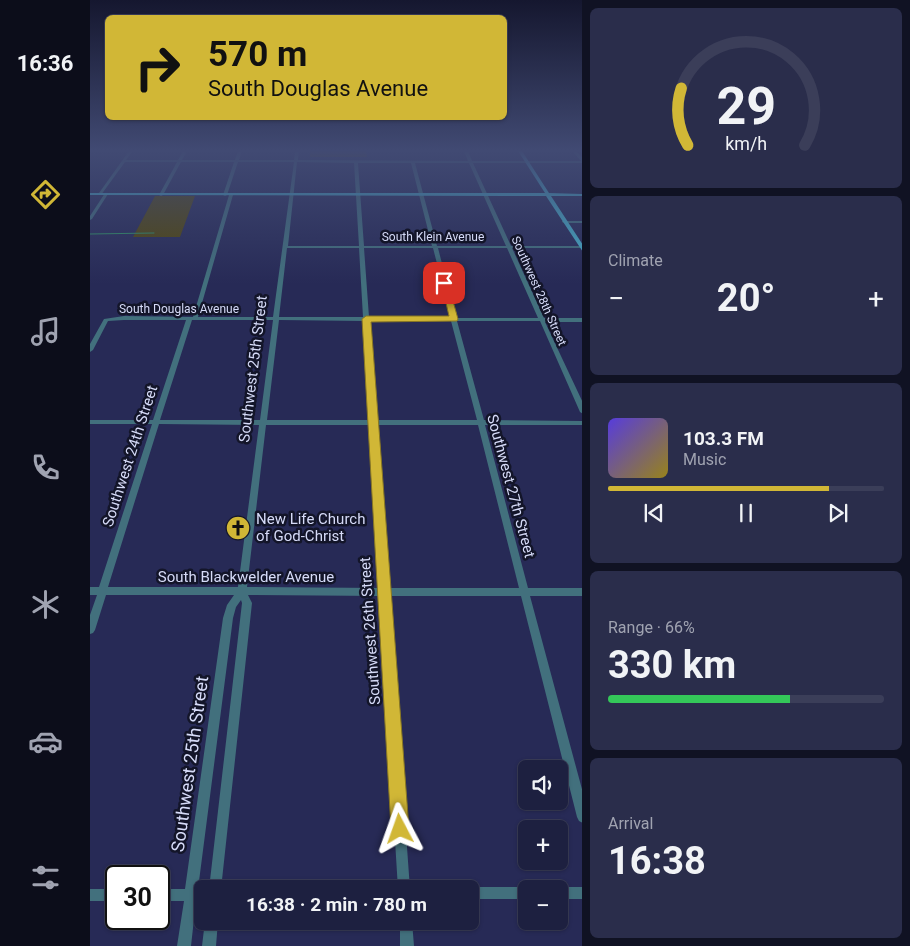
<!DOCTYPE html>
<meta charset="utf-8">
<style>
body{margin:0;font-family:Roboto,sans-serif;background:#2a2d4b;color:#f1f3f6;height:100vh;display:flex;flex-direction:column;font-size:19px;white-space:nowrap}
*{box-sizing:border-box;margin:0}
p{font-size:16px;color:#a0a3b1}
.icon{flex:none;width:28px;height:28px;fill:none;stroke:currentColor;stroke-width:2;stroke-linecap:round;stroke-linejoin:round}
.map{position:relative;flex:1;overflow:hidden}
.side{display:flex;flex-direction:column;gap:8px;padding:8px;background:#101223;width:328px}
.side>*{flex:none}
.banner{position:absolute;left:15px;top:15px;width:402px;height:105px;border-radius:8px;box-shadow:0 1px 4px #0004,0 0 0 1px #3b3e59;background:#d1b736;color:#111;overflow:hidden}
.buttons{position:absolute;left:428px;top:760px;display:grid;gap:10px}
.buttons a{display:grid;place-items:center;width:50px;height:50px;border-radius:8px;background:#1d2040;box-shadow:0 1px 4px #0004,0 0 0 1px #3b3e59;font-size:25px}
.speed{position:absolute;left:15px;top:865px;display:flex;gap:10px;font-size:25px;font-weight:700;text-align:center}
.speed>*{display:grid;place-content:center;width:65px;height:65px;border-radius:50%;background:#1d2040;box-shadow:0 1px 4px #0004,0 0 0 1px #3b3e59;line-height:1}
.speed .limit{border:2px solid #111;border-radius:8px;background:#fff;color:#111}
.pin{position:absolute;display:grid;place-items:center;width:42px;height:42px;color:#fff;margin:-21px;border-radius:10px;box-shadow:0 2px 8px #0006}
.me{position:absolute;width:55px;margin:-28px;rotate:356deg;stroke-linejoin:round;filter:drop-shadow(0 0 4px #0008)}
.turn{display:flex;align-items:center;gap:18px;height:105px;padding:0 20px;font-size:22px}
.turn .icon{width:65px;height:65px;stroke-width:2.5}
.turn b{display:block;font-size:35px;line-height:42px}
.big{font-size:38px;font-weight:700;line-height:1.1}
.side .tile{flex:1;display:flex;flex-direction:column;justify-content:center;gap:8px;min-width:0;padding:0 18px;border-radius:8px;background:#2a2d4b}
.side .dial{align-items:center;gap:0}
.dial svg{height:130px;overflow:visible;fill:none;stroke:#3b3e59;stroke-width:7;stroke-linecap:round;text-anchor:middle}
.dial text{fill:#f1f3f6;stroke:none}
.song{display:flex;align-items:center;gap:15px}
.cover{width:60px;height:60px;border-radius:8px;background:linear-gradient(135deg,hsl(250 70% 55%),hsl(50 70% 35%))}
.played{height:5px;border-radius:2px;background:linear-gradient(90deg,#d1b736 80%,#3b3e59 80%)}
.keys{display:flex;justify-content:space-around;direction:ltr}
.heat{display:flex;justify-content:space-between;align-items:center;font-size:28px;direction:ltr}
.charge{height:8px;border-radius:4px;background:linear-gradient(90deg,#34c759 66%,#3b3e59 0)}
.trip{position:absolute;left:104px;top:880px;width:285px;height:50px;border-radius:8px;background:#1d2040;box-shadow:0 1px 4px #0004,0 0 0 1px #3b3e59;font-weight:700;line-height:50px;text-align:center}
main{display:flex;flex:1;min-height:0}
.tabs{display:flex;flex-direction:column;width:90px;justify-content:space-around;align-items:center;background:#0c0d1a;color:#a0a3b1}
.tabs .icon{width:35px;height:35px}
.tabs .active{color:#d1b736}
.tabs b{font-size:22px;color:#f1f3f6}
.map>svg:first-child{display:block}
.green{fill:#524606}
.lines{fill:none;stroke-linecap:round;stroke-linejoin:round}
.stream{stroke:#2f9462;stroke-width:1}
.minor{fill:#42707d;fill-rule:evenodd}
.major{fill:#47b0ca;fill-rule:evenodd}
.route{fill:#d1b736;stroke:#887723}
.labels{text-anchor:middle;stroke-width:5;stroke-linejoin:round;paint-order:stroke}
.far-street-label{font-size:12px;fill:#d6dbf8;stroke:#131529}
.street-label{font-size:15px;fill:#d6dbf8;stroke:#131529}
.poi-label{font-size:15px;fill:#d6dbf8;stroke:#131529;text-anchor:start}
.near-street-label{font-size:18px;fill:#d6dbf8;stroke:#131529}
</style>
<main>
<nav class="tabs">
<b>16:36</b>
<svg class="icon active" aria-label="directions" viewBox="0 0 24 24"><path d="M12 3l9 9-9 9-9-9zM9 14v-3h6M13 9l2 2-2 2"/></svg>
<svg class="icon" aria-label="music" viewBox="0 0 24 24"><path d="M9 18V5l10-2v13"/><circle cx="6" cy="18" r="3"/><circle cx="16" cy="16" r="3"/></svg>
<svg class="icon" aria-label="phone" viewBox="0 0 24 24"><path d="M5 4h4l2 5-3 2q2 4 5 5l2-3 5 2v4C11 20 4 13 5 4z"/></svg>
<svg class="icon" aria-label="climate" viewBox="0 0 24 24"><path d="M12 3v18M4 7l16 10M4 17L20 7"/></svg>
<svg class="icon" aria-label="car" viewBox="0 0 24 24"><path d="M5 17H2v-5l4-1 3-4h7l3 4 3 1v5h-3M9 17h6M6 11h13"/><circle cx="7" cy="17" r="2"/><circle cx="17" cy="17" r="2"/></svg>
<svg class="icon" aria-label="filters" viewBox="0 0 24 24"><path d="M4 7h16M4 17h16"/><circle cx="9" cy="7" r="2"/><circle cx="15" cy="17" r="2"/></svg>
</nav>
<div class="map">
<svg width="493" height="946" viewBox="0 0 493 946">
<rect width="100%" height="100%" fill="#272a56"/>
<path class="green" d="M220,151H276L277,157H220Z
M65,196H105L90,237H43Z"/>
<g class="lines">
<path class="stream" d="M0,234L64,233"/>
<path class="minor" d="M39,151H43L36,160H88L93,151H97L92,160H145L148,151H152L149,160H204L205,151H209L208,160L378,161L374,151H378L382,161H491L482,151H486L493,158V163H383L421,246H493V248H422L454,318H493V322H455L493,403V414L490,412L450,321H367L394,420L493,421V425H395L438,588H493V596H440L493,793V823L489,821L487,817L431,596H299L320,889H308L290,596L158,595L162,603L131,889H119L152,603L151,600L146,607L143,618L108,889H112V901H106L101,946H87L94,901H69V889H95L133,618L137,605L144,595H16L5,630L3,633L0,634V615L7,595H0V587H9L62,424H0V420H63L96,320H34L18,321L3,350L0,352V344L14,319L34,316L103,317L139,195L141,194L143,195L108,317H183L204,162H148L137,195L135,196L133,195L144,162H91L73,195L71,196L69,195L87,162H35L11,195H9V193ZM207,162L264,163L269,246H198ZM268,163H321L342,246H274ZM325,163H379L416,246H347ZM197,248H269L273,317H189ZM274,248H343L361,318L279,317ZM348,248H417L448,318H366ZM102,320H183L170,420H70ZM189,320L274,321L280,420H177ZM279,321H361L387,420H286ZM69,424L169,425L148,587H18ZM176,425H280L290,588L157,587ZM287,425H388L429,588H299Z
M15,193L18,194L2,219L0,220V216Z
M472,221H493V223H474L472,222Z
M380,887H436L441,889H436V899H380V889H375Z
M469,887H493V899H469V889H464Z
M0,889H26V901H0Z
M115,921H128L126,946H112Z
M310,921H322L324,946H310Z"/>
<path class="major" d="M428,151H432L459,193L493,194V196H461L493,245V252L456,196L0,195V193H455Z"/>
</g>
<linearGradient id="sky" x2="0" y2="1"><stop stop-color="#15172f"/><stop offset="0.53" stop-color="#414a73"/><stop offset="1" stop-color="#414a73" stop-opacity="0"/></linearGradient>
<rect width="493" height="284" fill="url(#sky)"/>
<path class="route" d="M351,281L358,283L368,319L367,321L281,322L319,829L316,836L310,838L303,836L301,829L272,319L276,316H359Z"/>
<defs>
<g id="church-disc" transform="scale(1.25)"><circle r="9.5" fill="#d1b736" stroke="#131529"/><path d="M-1.2-6h2.4v3.5h3.3v2.4h-3.3V6h-2.4V-.1h-3.3v-2.4h3.3Z" fill="#111"/></g>
</defs>
<g fill-rule="evenodd">
<use href="#church-disc" x="148" y="528"/>
</g>
<g class="labels">
<g class="far-street-label">
<text x="343" y="241">South Klein Avenue</text>
<text transform="translate(449 291) rotate(66)" y="4">Southwest 28th Street</text>
<text x="89" y="313">South Douglas Avenue</text>
</g>
<g class="street-label">
<text transform="translate(163 369) rotate(-83)" y="5">Southwest 25th Street</text>
<text transform="translate(40 456) rotate(-72)" y="5">Southwest 24th Street</text>
<text transform="translate(421 486) rotate(75)" y="5">Southwest 27th Street</text>
<text x="156" y="582">South Blackwelder Avenue</text>
<text transform="translate(280 631) rotate(-94)" y="5">Southwest 26th Street</text>
</g>
<g class="poi-label">
<text x="166" y="524">New Life Church<tspan x="166" dy="17">of God-Christ</tspan></text>
</g>
<g class="near-street-label">
<text transform="translate(100 764) rotate(-82)" y="6">Southwest 25th Street</text>
</g>
</g>
</svg>
<div class="buttons">
<a><svg class="icon" aria-label="sound" viewBox="0 0 24 24"><path d="M4 9h4l5-4v14l-5-4H4zM17 9q2 3 0 6"/></svg></a>
<a>+</a>
<a>−</a>
</div>
<div class="speed"><div class="limit">30</div></div>
<div class="pin" style="left:354px;top:283px;background:#d93025"><svg class="icon" aria-label="arrive" viewBox="0 0 24 24"><path d="M6 21V4h12l-3 4 3 4H6"/></svg></div>
<svg class="me" style="left:310px;top:829px" viewBox="-20 -20 40 40"><path d="M0-17L14 15 0 8-14 15z" fill="#d1b736" stroke="#fff" stroke-width="4"/></svg>
<div class="trip">16:38 · 2 min · 780 m</div>
<div class="banner">
<div class="turn"><svg class="icon" aria-label="right" viewBox="0 0 24 24"><path d="M7 20v-9h11M14 6l5 5-5 5"/></svg><div><b>570 m</b>South Douglas Avenue</div></div>
</div>
</div>
<section class="side">
<div class="tile dial"><svg viewBox="0 0 100 80">
<path d="M14 69A42 42 0 1 1 86 69"/>
<path d="M14 69A42 42 0 0 1 10 34" stroke="#d1b736"/>
<text x="50" y="56" font-size="32" font-weight="700">29</text>
<text x="50" y="72" font-size="11">km/h</text>
</svg></div>
<div class="tile"><p>Climate</p>
<div class="heat"><a>−</a><b class="big">20°</b><a>+</a></div>
</div>
<div class="tile">
<div class="song"><i class="cover"></i><div><b>103.3 FM</b><p>Music</p></div></div>
<div class="played"></div>
<div class="keys"><svg class="icon" aria-label="previous" viewBox="0 0 24 24"><path d="M18 5L8 12l10 7zM5 5v14"/></svg><svg class="icon" aria-label="pause" viewBox="0 0 24 24"><path d="M8 5v14M16 5v14"/></svg><svg class="icon" aria-label="next" viewBox="0 0 24 24"><path d="M6 5l10 7-10 7zM19 5v14"/></svg></div>
</div>
<div class="tile"><p>Range · 66%</p><b class="big">330 km</b><div class="charge"></div></div>
<div class="tile"><p>Arrival</p><b class="big">16:38</b></div>
</section>
</main>
